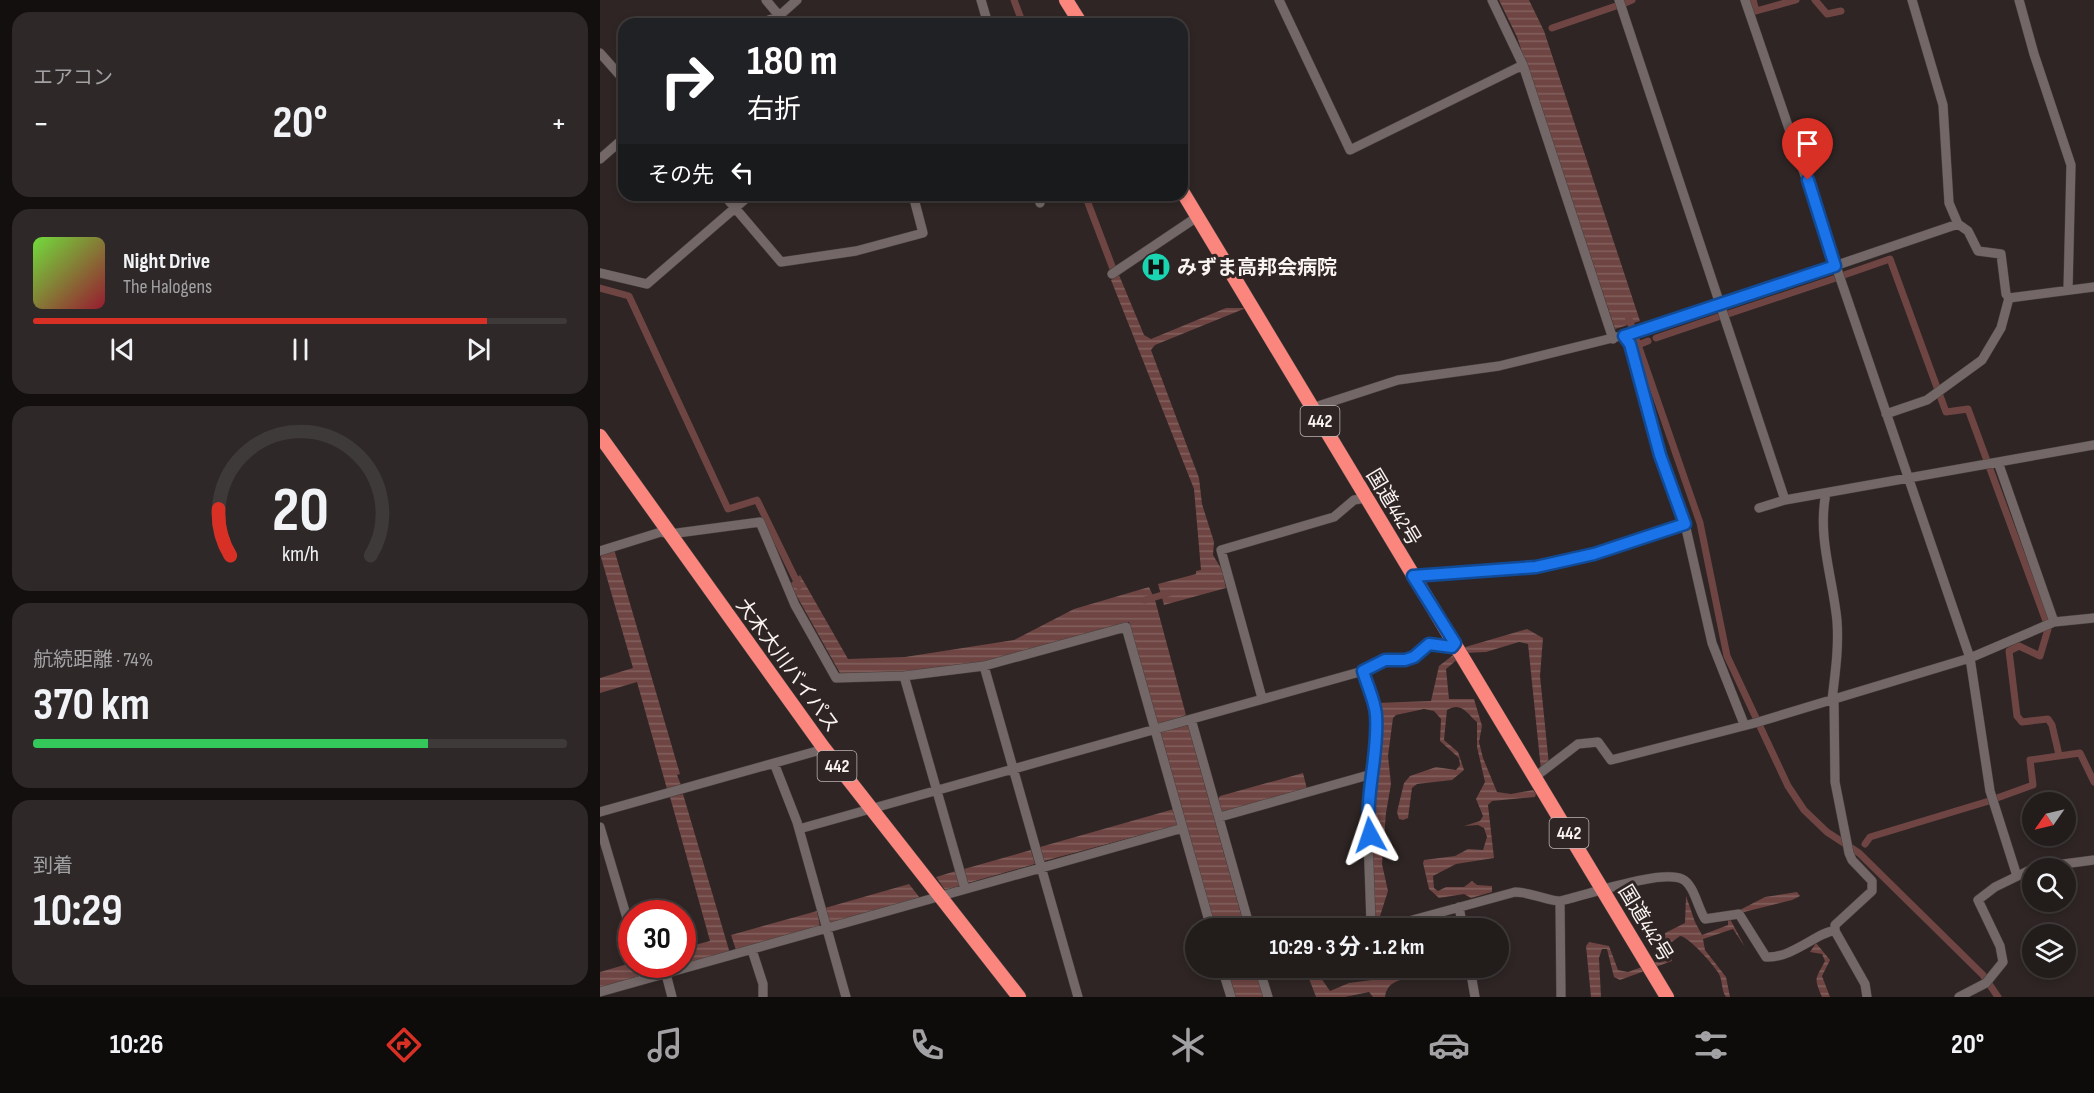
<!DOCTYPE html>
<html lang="ja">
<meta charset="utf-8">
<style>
body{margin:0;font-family:"Sofia Sans Condensed","Noto Sans JP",sans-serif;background:#2e2928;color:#f1f3f6;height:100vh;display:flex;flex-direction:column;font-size:22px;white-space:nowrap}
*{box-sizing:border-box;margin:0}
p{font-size:20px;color:#a2a1a3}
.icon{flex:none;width:33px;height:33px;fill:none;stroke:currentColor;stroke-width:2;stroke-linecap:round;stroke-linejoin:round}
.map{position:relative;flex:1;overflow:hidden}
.sheet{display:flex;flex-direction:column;gap:12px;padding:12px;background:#130f0f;width:600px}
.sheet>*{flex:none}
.banner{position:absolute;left:18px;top:18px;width:570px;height:183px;border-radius:18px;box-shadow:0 3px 9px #0003,0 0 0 2px #3f3a3a;background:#202124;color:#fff;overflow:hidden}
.needle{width:39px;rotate:236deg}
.controls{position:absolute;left:1422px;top:792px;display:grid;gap:12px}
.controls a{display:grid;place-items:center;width:54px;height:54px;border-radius:50%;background:#221c1b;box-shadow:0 3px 9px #0003,0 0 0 2px #3f3a3a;font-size:30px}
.speed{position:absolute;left:18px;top:900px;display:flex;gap:12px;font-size:30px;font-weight:700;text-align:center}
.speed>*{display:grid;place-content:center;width:78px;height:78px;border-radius:50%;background:#221c1b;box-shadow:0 3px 9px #0003,0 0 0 2px #3f3a3a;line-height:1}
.speed .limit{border:9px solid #d22;background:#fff;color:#111}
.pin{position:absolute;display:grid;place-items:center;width:51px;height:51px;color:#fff;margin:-62px -26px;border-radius:50% 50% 50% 0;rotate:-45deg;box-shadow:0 0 6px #0007}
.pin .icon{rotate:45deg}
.me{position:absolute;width:66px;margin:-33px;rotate:355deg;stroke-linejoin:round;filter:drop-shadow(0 0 4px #0008)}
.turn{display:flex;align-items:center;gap:21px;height:126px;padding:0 30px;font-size:27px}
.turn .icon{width:78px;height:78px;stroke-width:2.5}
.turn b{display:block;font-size:42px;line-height:51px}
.then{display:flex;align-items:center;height:57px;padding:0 30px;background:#0003;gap:12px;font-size:22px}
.big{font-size:45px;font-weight:700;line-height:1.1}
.sheet .card{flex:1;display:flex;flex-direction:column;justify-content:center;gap:9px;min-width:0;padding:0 21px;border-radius:18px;background:#2e2928}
.sheet .dial{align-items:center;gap:0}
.dial svg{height:156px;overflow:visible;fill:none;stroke:#3f3a3a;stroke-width:7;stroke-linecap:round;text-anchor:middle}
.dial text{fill:#f1f3f6;stroke:none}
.song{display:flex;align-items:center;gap:18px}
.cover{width:72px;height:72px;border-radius:9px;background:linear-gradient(135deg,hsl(100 70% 55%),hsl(350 70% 35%))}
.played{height:6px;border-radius:3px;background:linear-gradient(90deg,#d93025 85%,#3f3a3a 85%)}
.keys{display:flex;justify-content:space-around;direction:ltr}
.heat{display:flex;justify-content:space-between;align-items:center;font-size:33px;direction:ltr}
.charge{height:9px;border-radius:4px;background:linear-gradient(90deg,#34c759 74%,#3f3a3a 0)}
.trip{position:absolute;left:585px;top:918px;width:324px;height:60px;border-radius:30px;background:#221c1b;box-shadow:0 3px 9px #0003,0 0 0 2px #3f3a3a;font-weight:700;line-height:60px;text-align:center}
.tabs{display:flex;height:96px;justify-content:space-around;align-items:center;background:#0e0b0b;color:#a2a1a3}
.tabs .icon{width:42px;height:42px}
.tabs .on{color:#d93025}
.tabs b{font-size:27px;color:#f1f3f6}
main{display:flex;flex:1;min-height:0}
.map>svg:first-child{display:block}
.water{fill:url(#water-rules)}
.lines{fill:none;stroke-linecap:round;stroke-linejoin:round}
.canal{stroke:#6e4542;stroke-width:7}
.minor-casing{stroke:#48403f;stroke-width:10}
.highway-casing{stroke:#48403f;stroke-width:15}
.minor{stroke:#736867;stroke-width:9}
.highway{stroke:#fb867e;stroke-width:14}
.route-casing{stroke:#114b97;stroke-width:15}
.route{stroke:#1a73e8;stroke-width:10}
.labels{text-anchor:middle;stroke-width:6;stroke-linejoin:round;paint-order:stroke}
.shield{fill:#2e2524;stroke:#bcb5b4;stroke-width:1.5}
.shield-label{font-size:18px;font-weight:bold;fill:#f9f3f2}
.poi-label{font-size:20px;font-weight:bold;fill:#f9f3f2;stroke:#2e2524;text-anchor:start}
.street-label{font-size:20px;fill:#f9f3f2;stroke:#2e2524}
</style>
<main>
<section class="sheet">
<div class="card"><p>エアコン</p>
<div class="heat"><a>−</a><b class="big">20°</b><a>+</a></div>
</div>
<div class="card">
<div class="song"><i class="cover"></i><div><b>Night Drive</b><p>The Halogens</p></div></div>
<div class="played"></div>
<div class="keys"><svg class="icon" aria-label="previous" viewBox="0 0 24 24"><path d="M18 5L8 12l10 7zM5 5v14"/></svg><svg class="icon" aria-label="pause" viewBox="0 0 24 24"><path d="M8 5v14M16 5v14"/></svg><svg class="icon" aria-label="next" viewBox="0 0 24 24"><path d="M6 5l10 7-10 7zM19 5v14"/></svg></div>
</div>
<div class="card dial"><svg viewBox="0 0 100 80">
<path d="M14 69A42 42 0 1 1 86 69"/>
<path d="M14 69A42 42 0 0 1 8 45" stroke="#d93025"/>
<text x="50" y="56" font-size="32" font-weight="700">20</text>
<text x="50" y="72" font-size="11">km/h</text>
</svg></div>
<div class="card"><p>航続距離 · 74%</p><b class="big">370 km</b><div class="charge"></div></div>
<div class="card"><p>到着</p><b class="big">10:29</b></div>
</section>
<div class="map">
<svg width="1494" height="997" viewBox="0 0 1494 997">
<defs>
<pattern id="water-rules" width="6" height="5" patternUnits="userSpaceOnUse" patternTransform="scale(1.5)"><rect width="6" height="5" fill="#6e4542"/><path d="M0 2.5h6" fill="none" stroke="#83605e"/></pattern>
</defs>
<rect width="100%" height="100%" fill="#2e2524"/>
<path class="water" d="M899,0H929L944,31L1040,321L1015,329L917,37Z
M519,275L544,335L551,339L626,308H646L555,345L551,350L599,478L602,504L614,542L613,555L622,570L626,588L564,605L558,584L596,574V571L601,570L594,489L511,280Z
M14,549L80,774L77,775L81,785L67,789L37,682L0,693V678L33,668L0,554Z
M200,575L248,659L305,657L414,640L474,609L549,587L555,600L586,715L578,718L579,727L588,725L645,928H615L529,622L383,662L305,672L241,675L190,584Z
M927,629L943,638L940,676L949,765L941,770L928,644L919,642L886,652L865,653L846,669L849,699H874L882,726L879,742L883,758L897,792L911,794L933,790L936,794L935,797L892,801L888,805L894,858L856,864L833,876L834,888L838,891L846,887H864L872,881L877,885L892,886V892L871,898L864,894L839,898L829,889L823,863L824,860L855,856L868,849L883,850L887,837L884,828L878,825L864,826L880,821L883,816L876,799L885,782L877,747V722C867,714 862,701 847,710L844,740L858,752L864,770L852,780L817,784L812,788L808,818L803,820L799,819L797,812L804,783L810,776L836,767L856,770L860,765L859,758L840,741L841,719L834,711L824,709L796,715L793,718L788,756L791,784L786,813L782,864L788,891L780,916L784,928H775L770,807L776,703L831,701L839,666L862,648Z
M703,773L707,789L621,812L618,799L620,796Z
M83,794L129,950L128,952L48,975L44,965L82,964L83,948L110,941L70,797Z
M574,809L578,825L444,861L440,847Z
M431,850L435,864L368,883L364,869Z
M356,871L360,886L345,890L336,877Z
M309,884L320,898L229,923L225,908Z
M1197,892L1200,896L1192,900L1136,914L1130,919L1145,947L1133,929L1103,939L1105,950L1126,977L1130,997H1126C1121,990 1123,982 1119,974C1114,965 1088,936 1080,936L1069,944L1072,961L1020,980L1014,977L1007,949H1002L999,958L1001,997H991L986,946L989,942L1009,946L1018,970L1028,972L1067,958L1065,933L1085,923L1086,896L1095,922L1102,935L1128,925V916L1165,897Z
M217,911L220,926L136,950L131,935Z
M1216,943L1230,960L1222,976L1230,997H1222C1213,976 1216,979 1225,961L1222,954L1210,952Z
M31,963L36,965L39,977L0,988V972Z
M626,968H656L665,997H634Z
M705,968H714L730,991L749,983L772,980L773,968L803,971L833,968C818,982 788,973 785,997H773L769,992L745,997H716Z"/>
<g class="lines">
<path class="canal" d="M414,0L423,24
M1153,0L1156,11L1196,0
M1215,0L1227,14L1241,11
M1025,3L1032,0
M952,28L1016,6
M485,195L515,274
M1244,275L1290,259L1346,412L1368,409L1446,621
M0,288L29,296L128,509L157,500L199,586
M1128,314L1236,278
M1028,316L1100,523L1127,656L1188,786L1204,810L1227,832L1259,853L1383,975L1398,997
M1056,338L1118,317
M1038,345L1048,341
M545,600L569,593
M1448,629L1440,656L1419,646L1409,651L1417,716L1422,722L1448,719L1452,725L1459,755
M1397,798L1433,785L1430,760L1480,753L1494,782
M1265,844L1270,837L1389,801"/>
<g class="minor-casing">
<path id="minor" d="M166,0L186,24
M381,0L388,24
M679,0L750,150L923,65
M892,0L923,65L1013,339
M1019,0L1185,500
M1145,0L1370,658L1390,791L1417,876
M1419,0L1434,54L1471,165L1468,290
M159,24L179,16L197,0
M0,53L24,80
M0,159L24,138
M124,195L181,262L256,251L323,233L313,195
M438,195L440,203
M0,273L47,284L150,195
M512,274L597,217
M1409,298L1494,287
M1025,335L1030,344L1045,392L1060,455L1085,524L1112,643L1144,724
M712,408L798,380L899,366L1049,329L1358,224
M1286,414L1327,400L1382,360L1401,328L1409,298L1406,294L1401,254L1378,251L1368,231L1358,224L1349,203L1343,105L1312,0
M1398,462L1454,622
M1226,493C1217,537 1233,578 1237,621C1239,648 1235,674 1232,700
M1159,508L1185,500L1494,445
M0,551L61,532L70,534L160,522L195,605L236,678L304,676L384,666L526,627L611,928
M813,576L936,567L994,554L1085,524
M384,666L478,997
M763,671L776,714L772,779L767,807L771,923L798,924L915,892C929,892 953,902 960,901C984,896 1061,869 1082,879C1094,884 1098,909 1105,919L1139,914L1166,957C1192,959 1220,930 1235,931
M304,676L365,889
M662,698L621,550L734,517L754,500L766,498
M1234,699L1235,782L1249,853L1252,860L1272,881V891L1235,925V931L1265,984L1267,997
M591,719L650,928
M174,763L197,822L246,997
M935,777L978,744L998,742L1011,760L1155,723L1370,658L1454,622L1494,618
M0,812L217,751
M620,817L772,774
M0,827L32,935
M199,829L763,671L785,660L805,661L814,657L829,644L852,647L855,643
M1433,868L1494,860
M960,901L961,997
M859,907L863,928
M152,950L163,984V997
M40,964L44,979
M622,968L631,997
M659,968L668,997
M870,968L875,997
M66,974L72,997
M0,992L583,828
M1359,997L1386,983L1403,962L1400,946L1378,900L1395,887L1432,869"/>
</g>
<g class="highway-casing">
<path id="highway" d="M466,0L481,24
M582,191L1067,997
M0,436L223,747L419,997"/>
</g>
<use href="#minor" class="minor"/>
<use href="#highway" class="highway"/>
</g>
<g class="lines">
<g class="route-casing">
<path id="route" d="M770,835C764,795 779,756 776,715C775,701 767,685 763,671L785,660H805L814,657L829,644L852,647L855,643L813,576L936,567L994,554L1085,524L1060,455L1030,344L1024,336L1235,266L1208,180"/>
</g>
<use href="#route" class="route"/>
</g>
<defs>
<g id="hospital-disc" transform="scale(1.5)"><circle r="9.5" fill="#1ad5b2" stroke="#2e2524"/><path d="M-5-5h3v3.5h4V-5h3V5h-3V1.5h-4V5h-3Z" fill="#111"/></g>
</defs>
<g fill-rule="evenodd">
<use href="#hospital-disc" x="556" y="267"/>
</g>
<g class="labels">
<g class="shield">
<rect x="700.5" y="406" width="39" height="30" rx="4.5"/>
<rect x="217.5" y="751" width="39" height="30" rx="4.5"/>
<rect x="949.5" y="818" width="39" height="30" rx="4.5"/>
</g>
<g class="shield-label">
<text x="720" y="427">442</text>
<text x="237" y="772">442</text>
<text x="969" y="839">442</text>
</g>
<g class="poi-label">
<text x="577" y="274">みずま高邦会病院</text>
</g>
<g class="street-label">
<text transform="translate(794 507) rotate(59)" y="7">国道442号</text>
<text transform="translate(188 665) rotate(54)" y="7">大木大川バイパス</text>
<text transform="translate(1046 923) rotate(59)" y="7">国道442号</text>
</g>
</g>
</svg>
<div class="controls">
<a><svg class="needle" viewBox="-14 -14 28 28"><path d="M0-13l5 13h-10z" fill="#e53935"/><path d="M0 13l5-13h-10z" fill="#a2a1a3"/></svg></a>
<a><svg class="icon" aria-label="search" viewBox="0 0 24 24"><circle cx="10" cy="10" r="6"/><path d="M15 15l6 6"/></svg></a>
<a><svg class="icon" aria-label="layers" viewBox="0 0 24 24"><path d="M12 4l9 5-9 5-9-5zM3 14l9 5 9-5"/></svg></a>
</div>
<div class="speed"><div class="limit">30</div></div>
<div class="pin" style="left:1208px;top:180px;background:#d93025"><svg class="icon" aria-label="arrive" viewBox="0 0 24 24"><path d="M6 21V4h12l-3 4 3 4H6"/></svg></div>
<svg class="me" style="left:770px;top:835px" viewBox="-20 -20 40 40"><path d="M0-17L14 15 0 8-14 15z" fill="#1a73e8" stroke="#fff" stroke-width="4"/></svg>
<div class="trip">10:29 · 3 分 · 1.2 km</div>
<div class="banner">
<div class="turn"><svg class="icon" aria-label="right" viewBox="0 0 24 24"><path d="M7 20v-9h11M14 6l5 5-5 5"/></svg><div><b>180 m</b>右折</div></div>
<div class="then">その先<svg class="icon" aria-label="left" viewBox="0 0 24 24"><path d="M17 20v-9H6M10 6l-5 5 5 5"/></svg></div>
</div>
</div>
</main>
<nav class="tabs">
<b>10:26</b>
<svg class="icon on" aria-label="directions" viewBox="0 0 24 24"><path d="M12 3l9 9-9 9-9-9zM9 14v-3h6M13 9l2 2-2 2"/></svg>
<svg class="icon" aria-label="music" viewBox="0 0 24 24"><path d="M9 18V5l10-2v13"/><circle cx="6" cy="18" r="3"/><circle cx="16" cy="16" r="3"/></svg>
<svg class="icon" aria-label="phone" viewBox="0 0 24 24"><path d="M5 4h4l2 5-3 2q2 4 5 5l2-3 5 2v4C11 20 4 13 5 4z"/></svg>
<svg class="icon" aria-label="climate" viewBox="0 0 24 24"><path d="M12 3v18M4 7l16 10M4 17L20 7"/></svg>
<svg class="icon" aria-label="car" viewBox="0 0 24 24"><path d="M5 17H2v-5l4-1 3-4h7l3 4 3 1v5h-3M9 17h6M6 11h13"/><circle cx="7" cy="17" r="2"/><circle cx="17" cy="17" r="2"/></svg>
<svg class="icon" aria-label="filters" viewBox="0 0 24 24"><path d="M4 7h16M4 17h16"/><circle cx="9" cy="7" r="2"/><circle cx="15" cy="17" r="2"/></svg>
<b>20°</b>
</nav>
